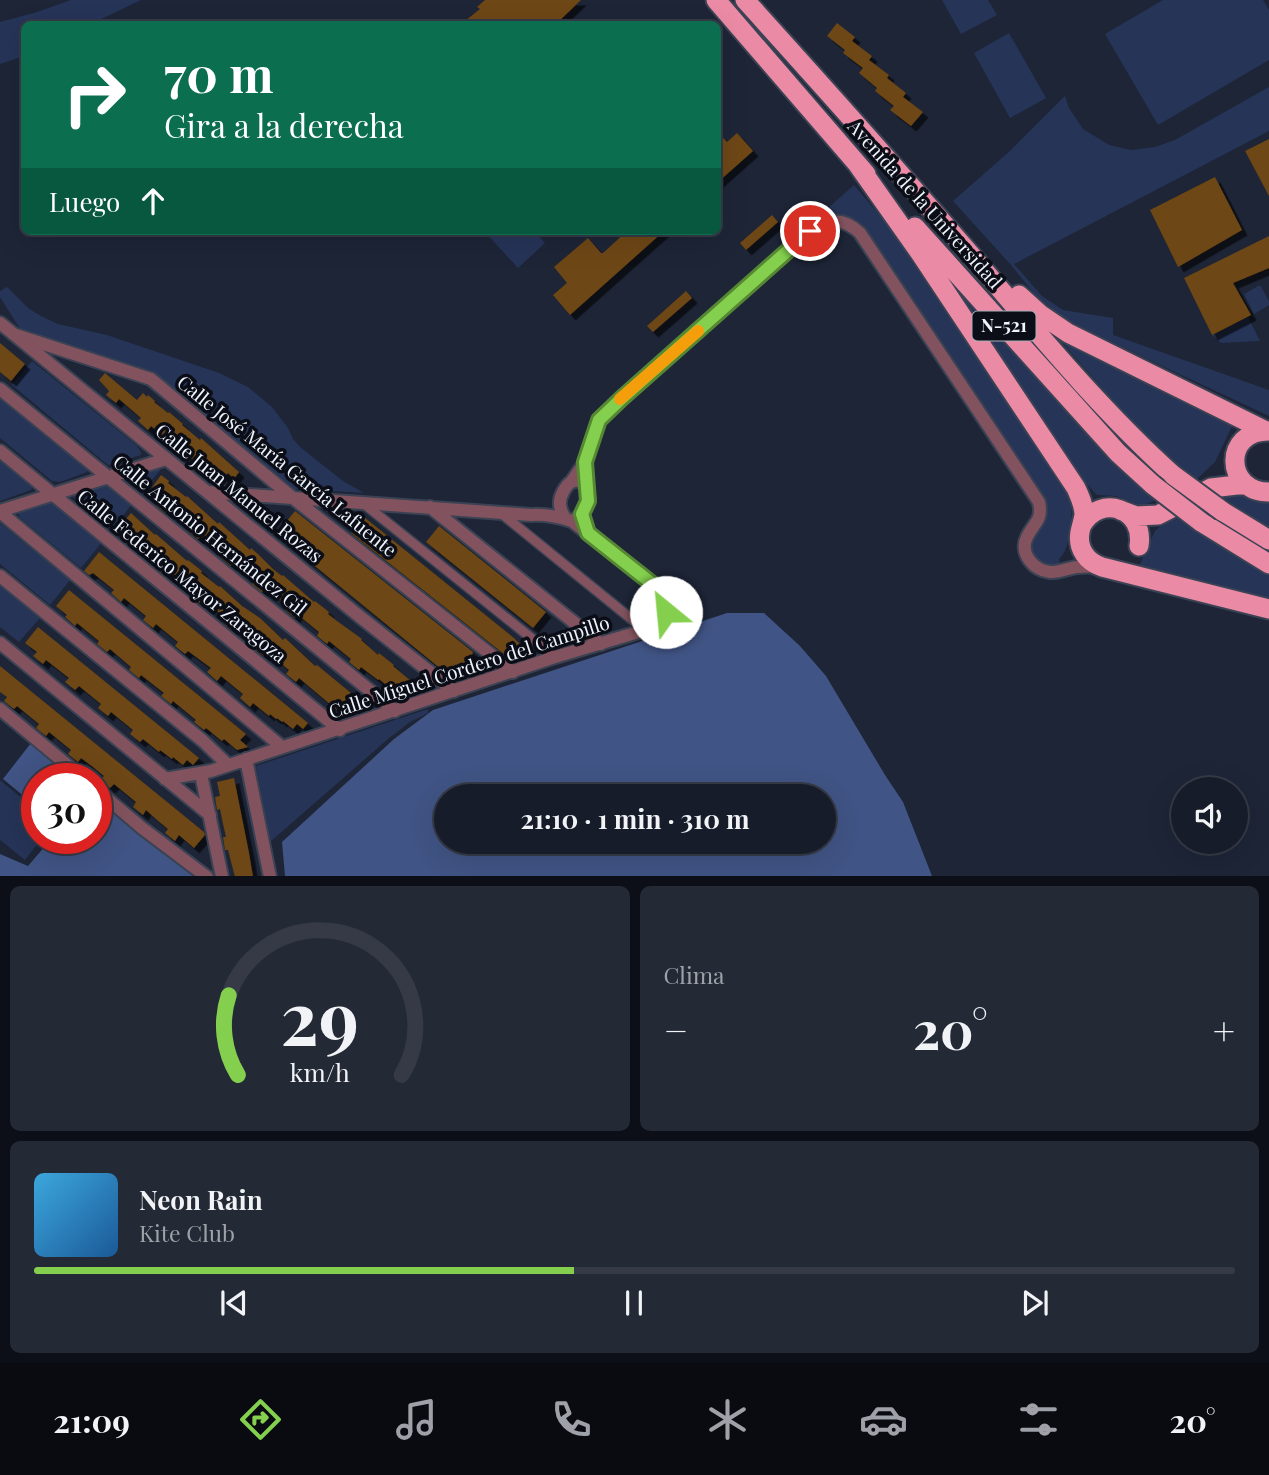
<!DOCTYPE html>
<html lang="es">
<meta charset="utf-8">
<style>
body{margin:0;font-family:"Playfair Display",serif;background:#232935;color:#f1f3f6;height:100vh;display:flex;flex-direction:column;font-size:26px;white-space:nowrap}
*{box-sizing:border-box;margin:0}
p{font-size:23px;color:#9ea1a8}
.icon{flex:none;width:38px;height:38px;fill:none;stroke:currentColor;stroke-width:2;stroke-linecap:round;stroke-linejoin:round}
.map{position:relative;height:876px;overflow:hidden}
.details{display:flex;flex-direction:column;gap:10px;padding:10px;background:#0c0f17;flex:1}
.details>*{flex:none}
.guide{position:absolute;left:21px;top:21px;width:700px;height:214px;border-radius:10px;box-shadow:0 7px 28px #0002,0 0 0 2px #353a46;background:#0b6e4f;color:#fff;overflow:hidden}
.tools{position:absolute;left:1171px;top:777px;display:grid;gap:14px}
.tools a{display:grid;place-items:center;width:77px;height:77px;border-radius:50%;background:#161c29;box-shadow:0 7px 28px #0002,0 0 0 2px #353a46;font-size:35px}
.speed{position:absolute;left:21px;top:763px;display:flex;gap:14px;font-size:35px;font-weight:700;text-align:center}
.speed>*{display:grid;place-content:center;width:91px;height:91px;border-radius:50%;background:#161c29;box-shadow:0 7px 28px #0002,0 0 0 2px #353a46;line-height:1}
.speed .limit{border:10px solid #d22;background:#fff;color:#111}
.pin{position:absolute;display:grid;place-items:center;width:60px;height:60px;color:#fff;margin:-30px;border:4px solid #fff;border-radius:50%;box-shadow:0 2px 7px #0007}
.me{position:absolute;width:77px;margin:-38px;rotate:332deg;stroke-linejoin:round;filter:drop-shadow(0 0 5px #0008)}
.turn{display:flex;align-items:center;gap:24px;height:147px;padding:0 28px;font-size:32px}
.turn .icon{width:91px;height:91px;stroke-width:2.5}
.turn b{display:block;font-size:49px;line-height:60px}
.then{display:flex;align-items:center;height:66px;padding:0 28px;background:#0003;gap:14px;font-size:26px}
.big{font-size:52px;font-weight:700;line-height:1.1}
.details .widget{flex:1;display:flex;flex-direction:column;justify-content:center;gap:10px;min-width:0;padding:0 24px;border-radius:10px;background:#232935}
.details .dial{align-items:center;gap:0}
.dial svg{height:182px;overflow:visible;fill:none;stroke:#353a46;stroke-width:7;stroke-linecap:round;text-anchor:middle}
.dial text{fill:#f1f3f6;stroke:none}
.song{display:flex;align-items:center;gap:21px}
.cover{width:84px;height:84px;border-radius:10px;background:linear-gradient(135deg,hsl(200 70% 55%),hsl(210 70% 35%))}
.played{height:7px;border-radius:4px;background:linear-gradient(90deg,#84d04e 45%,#353a46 45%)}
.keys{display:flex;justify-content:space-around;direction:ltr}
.heat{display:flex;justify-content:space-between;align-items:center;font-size:38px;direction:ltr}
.details .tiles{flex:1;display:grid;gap:10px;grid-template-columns:1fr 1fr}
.widget:last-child{grid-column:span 2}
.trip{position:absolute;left:434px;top:784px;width:402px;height:70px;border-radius:35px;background:#161c29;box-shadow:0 7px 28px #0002,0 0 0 2px #353a46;font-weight:700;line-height:70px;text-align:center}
.tab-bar{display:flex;height:112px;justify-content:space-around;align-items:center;background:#090b10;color:#9ea1a8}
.tab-bar .icon{width:49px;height:49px}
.tab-bar .active{color:#84d04e}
.tab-bar b{font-size:32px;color:#f1f3f6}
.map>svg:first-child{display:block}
.green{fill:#263458}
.forest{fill:#405485;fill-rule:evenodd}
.building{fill:#6e4612;filter:url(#shadow)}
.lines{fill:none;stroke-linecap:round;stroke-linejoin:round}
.pedestrian-casing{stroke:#3a4253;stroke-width:12}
.minor-casing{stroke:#3a4253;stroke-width:16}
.trunk-casing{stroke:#3a4253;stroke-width:23}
.pedestrian{stroke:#82535e;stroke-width:9}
.minor{stroke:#82535e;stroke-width:12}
.trunk{stroke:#ea8aa4;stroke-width:19}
.trunk-bridge-casing{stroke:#3a4253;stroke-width:23;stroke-linecap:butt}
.trunk-bridge{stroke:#ea8aa4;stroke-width:19}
.route-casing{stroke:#568733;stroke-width:18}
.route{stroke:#84d04e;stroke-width:12}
.slow{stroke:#f59e0b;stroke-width:12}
.labels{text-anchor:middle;stroke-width:7;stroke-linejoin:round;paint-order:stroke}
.shield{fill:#0b0e16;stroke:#abaeb8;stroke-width:2}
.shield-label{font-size:18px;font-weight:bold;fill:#eff3fd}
.street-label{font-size:19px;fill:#eff3fd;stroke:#0b0e16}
</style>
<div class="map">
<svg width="1269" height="877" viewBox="0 0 1269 877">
<defs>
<filter id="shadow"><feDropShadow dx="5.5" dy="5.5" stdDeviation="0" flood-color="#0009"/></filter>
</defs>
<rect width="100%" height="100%" fill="#1d2537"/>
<path class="green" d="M71,0H141L91,24H24V56L0,64V22L34,13Z
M942,0H988L997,15L961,34Z
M1163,0H1263L1269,10V60L1158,125L1105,34Z
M1009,33L1046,98L1010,118L974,53Z
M1269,87V131L1014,264L1042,296L1063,310L1113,318V335L1269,390V416L1145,358L1079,326L1060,315L1036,296L1011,265L953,201L1011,150L1065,96L1069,108L1083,129L1109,145L1131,150L1155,147L1175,140Z
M854,185L887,224L1070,499C1074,513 1070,551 1059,559L1060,563C1045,570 1026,559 1032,541C1034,535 1039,531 1042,527C1048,516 1047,503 1042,493L864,227C844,213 832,212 811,223Z
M484,231H534L545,243L518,268Z
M937,264C1007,343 1077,430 1156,500L1142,506L1116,496L1097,495L1081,478L1079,480Z
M1260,285L1269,301V305L1254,314L1244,294Z
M7,287L28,308L41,316L58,324L107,335L219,373L248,387L272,407L288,428L293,439L300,447L343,481L364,493L295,489L153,372L20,329L0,297V291Z
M1248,317L1260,341L1221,343L1212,335Z
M1052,331L1235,420L1215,462L1196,480L1146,438Z
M32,361L136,445L141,452V455L108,465L12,385Z
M1,398L88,469L87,472L60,482L52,481L0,438V399Z
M0,458L29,482L32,487L31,490L0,501Z
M159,466L162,468L142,492L129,481V476Z
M103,484H107L132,504L112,530L73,497L77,492Z
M1239,492L1250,497L1269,502V528L1217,494Z
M49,502H52L102,542L81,568L19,517V514L23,510Z
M1174,514L1197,532L1269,576V604L1140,569V564L1155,531Z
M0,523L70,580L50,605L0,564Z
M0,585L40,618L19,642L0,627Z
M428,709V713L410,722L388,739L270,842L256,766Z
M0,780L37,811V838H42L25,860L0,840Z"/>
<path class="forest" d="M727,613H764L800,646L826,676L885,775L903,802L932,876H285L282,842L394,739L433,710ZM446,796H824V842H446Z
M31,743L74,779H37V807L3,779Z
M96,797L193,876H0V854L28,866L52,838H96Z"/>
<path class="building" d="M485,0H581L556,24H461L480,9L477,7Z
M837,23L855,37L852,41L872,56L869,60L889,75L887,78L906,93L903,97L923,112L911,126L890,110L894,106L875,91L877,88L859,73L863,68L843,53L845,50L827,36Z
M718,132L727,142L737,133L753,151L718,182Z
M1269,139V196L1245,151Z
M1215,177L1242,230L1178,267L1150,210Z
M772,215L778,222L746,250L740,243Z
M627,231H664L570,315L553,295L567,283L554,267L588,238L601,253H603Z
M1269,236V268L1233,283L1251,315L1212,335L1184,278Z
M686,291L692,298L653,332L647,326Z
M0,343L25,364L11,381L0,372Z
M105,373L137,400L143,393L147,397L148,395L155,401L154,402L168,413L169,412L183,424L182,425L200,440L201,438L239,472L234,479L228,473L224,478L214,470L212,473L201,463L199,465L183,452L180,456L170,448L173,444L151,426L148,430L138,421L141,418L119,399L116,403L106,395L109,391L99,380Z
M161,475L169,481L168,483L186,497L187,496L218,524L219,522L250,550L251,548L258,554L273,569L282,576L283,575L314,602L315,601L329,612L328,614L337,621L362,639L361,640L378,655L379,653L394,665L393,666L418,687L412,694L407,690L402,694L392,686L390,688L379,679L378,680L361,667L359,670L349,662L351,659L329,641L327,644L317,636L319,632L297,614L295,618L285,610L287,606L265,588L262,592L252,584L255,580L233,562L231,566L220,557L223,554L201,536L198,539L188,531L191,527L169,510L166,513L156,505L159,501L148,493Z
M295,511L473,652L472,655L455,676L454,675L452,678L277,535L279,533L278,532Z
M131,513L155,535L156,534L187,561L188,560L202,571L201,573L219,587L220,586L242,606L260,618L283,640L285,638L315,666L317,665L351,693L350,694L356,699L347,714L339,708L337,710L299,678L296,682L286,674L289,670L267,652L264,656L254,648L257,644L235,626L232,630L222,622L225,618L203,599L200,603L190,595L193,591L171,574L168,577L158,569L161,565L139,547L136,551L126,543L129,539L117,529Z
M364,517L514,638L520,644L509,658L351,533Z
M439,526L546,612L533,628L426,542Z
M99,552L308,723L303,729L297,724L293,729L283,721L282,722L277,718L276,719L270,714L269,716L253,703L250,707L240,698L243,694L221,676L217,681L207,672L211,668L188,651L185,654L175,646L178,642L156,624L153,628L143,620L146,616L124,598L121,602L111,593L114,590L93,573L89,575L84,571Z
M69,590L246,734L240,740L248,747L237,750L224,739L222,741L206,728L204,730L194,722L196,720L173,701L171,704L161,696L164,693L141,675L139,678L129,670L131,667L110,649L107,652L97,644L99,641L77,623L75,626L65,617L67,615L56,606Z
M38,627L199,758L193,765L187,760L183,765L173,757L172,759L160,750L159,752L143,739L140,742L130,734L133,730L111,712L108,716L98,708L101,704L79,686L75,690L65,682L69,678L46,660L43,664L33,656L37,652L25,643Z
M0,666L204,832L205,835L194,848L179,835L175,841L165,833L168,829L157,820L146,810L143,815L133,807L136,802L114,784L110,788L100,780L104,776L93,767L81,758L78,762L68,754L71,750L49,732L46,736L36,728L39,724L17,706L14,709L4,701L7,697L0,692Z
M234,778L249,853L253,877H235L228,850H225L223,837H226L223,824L220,809L217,810L215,797L220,796L217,782Z"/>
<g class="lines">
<g class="pedestrian-casing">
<path id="pedestrian" d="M363,503L555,657
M502,514L645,630"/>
</g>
<g class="minor-casing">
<path id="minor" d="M0,323L359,616L454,691
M13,334L151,379L293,498L513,672
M0,389L395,711
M0,451L340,730
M572,481L585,462L599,420L622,398L810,231C829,219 843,217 860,233L1039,502C1043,521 1034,522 1027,537C1019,553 1033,570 1050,572C1058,573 1068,568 1077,567C1084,566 1091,567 1098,566
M430,507L601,644
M0,511L166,459
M0,512L282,747
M565,518C559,509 558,501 563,492C579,460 606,504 572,521
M0,576L203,741L228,765
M0,643L210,815
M0,709L84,779
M246,759L270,877
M201,774L222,877
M165,779L211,771L555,657L645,630L660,624L666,612V599L660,591L572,521C559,517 546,514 531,515L207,492
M96,789L142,828L207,877"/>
</g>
<g class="trunk-casing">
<path id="trunk" d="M716,0L866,174
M745,0C821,84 897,169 971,255C1036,331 1099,408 1173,475
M858,165L920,253L1076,488C1080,497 1084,505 1084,515C1083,521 1081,527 1080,532C1077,549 1087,562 1102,567L1269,609
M915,227L1118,453L1153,485
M1019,295L1040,314L1068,333L1264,430
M1269,431C1223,430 1224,492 1269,492
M1120,510L1136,516L1158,515L1211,488L1237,485H1247
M1222,511L1269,540
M1201,522L1269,564
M1082,525C1101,493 1145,509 1139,546"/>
</g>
<use href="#pedestrian" class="pedestrian"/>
<use href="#minor" class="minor"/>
<use href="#trunk" class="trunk"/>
<g class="trunk-bridge-casing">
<path id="trunk-bridge" d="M1173,475L1222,511
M1153,485L1201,522"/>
</g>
<use href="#trunk-bridge" class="trunk-bridge"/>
</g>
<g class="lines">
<g class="route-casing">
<path id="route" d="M666,612V599L660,590L588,533L582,514L588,501L585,462L599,420L622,398L810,231"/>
</g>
<use href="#route" class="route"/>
<path class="slow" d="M620,399L698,331"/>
</g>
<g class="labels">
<rect class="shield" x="972.5" y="311.5" width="63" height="29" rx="5"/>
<g class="shield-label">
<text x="1004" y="332">N-521</text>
</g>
<g class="street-label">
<text transform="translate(925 204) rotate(48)" y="7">Avenida de la Universidad</text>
<text transform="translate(287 466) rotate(39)" y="7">Calle José María García Lafuente</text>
<text transform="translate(239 493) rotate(39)" y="7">Calle Juan Manuel Rozas</text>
<text transform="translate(210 535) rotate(39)" y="7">Calle Antonio Hernández Gil</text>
<text transform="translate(182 576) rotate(39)" y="7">Calle Federico Mayor Zaragoza</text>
<text transform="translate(469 667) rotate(-18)" y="7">Calle Miguel Cordero del Campillo</text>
</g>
</g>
</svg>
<div class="tools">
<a><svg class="icon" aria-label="sound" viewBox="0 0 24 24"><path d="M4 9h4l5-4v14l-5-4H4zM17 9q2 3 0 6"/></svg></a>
</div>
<div class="speed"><div class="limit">30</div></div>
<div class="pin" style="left:810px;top:231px;background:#d93025"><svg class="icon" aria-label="arrive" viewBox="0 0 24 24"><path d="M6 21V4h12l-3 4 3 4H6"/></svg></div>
<svg class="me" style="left:666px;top:612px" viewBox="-20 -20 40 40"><circle r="19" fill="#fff"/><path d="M0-13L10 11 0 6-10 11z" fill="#84d04e"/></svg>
<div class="trip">21:10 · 1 min · 310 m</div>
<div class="guide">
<div class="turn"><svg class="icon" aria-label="right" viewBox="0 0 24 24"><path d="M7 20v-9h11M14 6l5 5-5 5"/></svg><div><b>70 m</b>Gira a la derecha</div></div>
<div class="then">Luego<svg class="icon" aria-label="ahead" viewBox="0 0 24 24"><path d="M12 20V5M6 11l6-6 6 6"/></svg></div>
</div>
</div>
<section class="details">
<div class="tiles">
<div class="widget dial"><svg viewBox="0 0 100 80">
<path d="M14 69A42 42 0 1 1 86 69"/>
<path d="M14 69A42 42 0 0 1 10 34" stroke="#84d04e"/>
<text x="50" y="56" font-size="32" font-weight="700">29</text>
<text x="50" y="72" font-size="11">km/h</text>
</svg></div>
<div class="widget"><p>Clima</p>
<div class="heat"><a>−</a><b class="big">20°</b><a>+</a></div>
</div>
<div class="widget">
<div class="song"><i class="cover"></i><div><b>Neon Rain</b><p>Kite Club</p></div></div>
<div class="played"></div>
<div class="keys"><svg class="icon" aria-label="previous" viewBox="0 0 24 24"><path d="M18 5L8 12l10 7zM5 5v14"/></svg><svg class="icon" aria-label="pause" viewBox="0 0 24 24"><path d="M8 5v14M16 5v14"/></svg><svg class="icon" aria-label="next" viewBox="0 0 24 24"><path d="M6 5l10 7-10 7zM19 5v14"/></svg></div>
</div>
</div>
</section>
<nav class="tab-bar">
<b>21:09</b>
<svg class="icon active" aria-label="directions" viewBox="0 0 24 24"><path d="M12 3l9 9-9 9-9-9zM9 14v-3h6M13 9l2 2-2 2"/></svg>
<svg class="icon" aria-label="music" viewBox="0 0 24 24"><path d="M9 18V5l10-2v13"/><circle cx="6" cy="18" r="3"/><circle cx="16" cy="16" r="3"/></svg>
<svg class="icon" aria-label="phone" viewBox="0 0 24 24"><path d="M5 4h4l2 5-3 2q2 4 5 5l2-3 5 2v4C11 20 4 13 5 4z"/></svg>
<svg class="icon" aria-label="climate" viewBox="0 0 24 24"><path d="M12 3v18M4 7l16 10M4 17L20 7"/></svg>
<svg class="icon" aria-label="car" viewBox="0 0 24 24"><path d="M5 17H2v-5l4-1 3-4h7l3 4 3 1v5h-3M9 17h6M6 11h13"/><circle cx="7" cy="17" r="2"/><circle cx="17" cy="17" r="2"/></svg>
<svg class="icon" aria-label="filters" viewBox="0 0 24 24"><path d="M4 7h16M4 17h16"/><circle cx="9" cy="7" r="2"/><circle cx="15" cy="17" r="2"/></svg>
<b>20°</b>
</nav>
